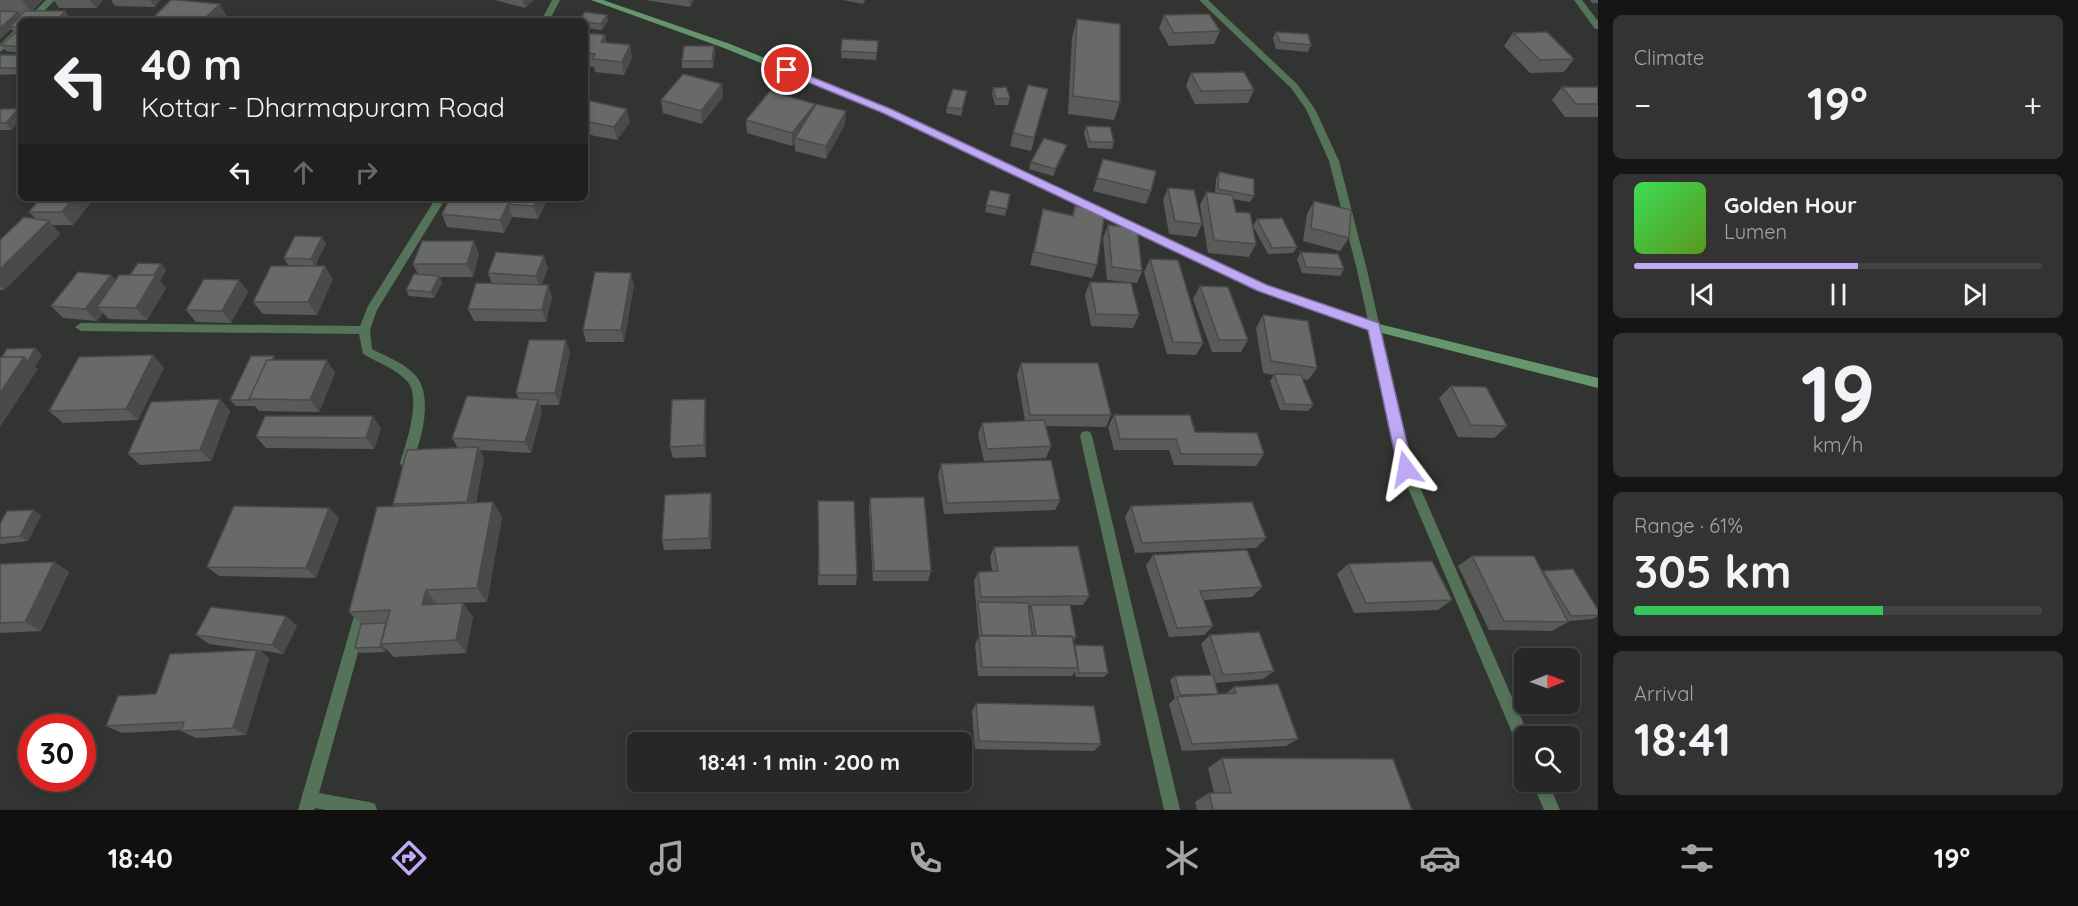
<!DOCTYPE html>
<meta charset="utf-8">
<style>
body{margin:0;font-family:Quicksand,sans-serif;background:#323332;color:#f1f3f6;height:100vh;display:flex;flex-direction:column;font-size:22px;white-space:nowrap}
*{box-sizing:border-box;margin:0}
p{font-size:20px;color:#a4a5a7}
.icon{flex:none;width:33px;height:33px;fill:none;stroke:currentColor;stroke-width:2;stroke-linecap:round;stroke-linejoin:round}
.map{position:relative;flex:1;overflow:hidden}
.side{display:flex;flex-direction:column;gap:15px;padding:15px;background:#151515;width:480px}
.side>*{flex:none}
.hud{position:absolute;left:18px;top:18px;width:570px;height:183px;border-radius:9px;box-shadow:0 3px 9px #0003,0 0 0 2px #424443;background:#262726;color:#f1f3f6;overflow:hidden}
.needle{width:39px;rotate:89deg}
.buttons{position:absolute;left:1514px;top:648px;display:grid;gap:12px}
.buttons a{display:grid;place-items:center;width:66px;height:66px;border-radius:9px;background:#262726;box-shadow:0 3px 9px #0003,0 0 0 2px #424443;font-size:30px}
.speed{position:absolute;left:18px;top:714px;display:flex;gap:12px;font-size:30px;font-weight:700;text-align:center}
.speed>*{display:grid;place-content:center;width:78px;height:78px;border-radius:50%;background:#262726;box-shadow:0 3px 9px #0003,0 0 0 2px #424443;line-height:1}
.speed .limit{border:9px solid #d22;background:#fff;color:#111}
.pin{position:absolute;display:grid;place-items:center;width:51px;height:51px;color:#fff;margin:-26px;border:3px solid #fff;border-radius:50%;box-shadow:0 2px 6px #0007}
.me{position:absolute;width:66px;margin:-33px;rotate:347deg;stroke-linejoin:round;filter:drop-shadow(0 0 4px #0008)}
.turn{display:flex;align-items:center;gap:21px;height:126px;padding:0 24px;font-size:27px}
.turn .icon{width:78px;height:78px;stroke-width:2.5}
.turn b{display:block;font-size:42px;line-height:51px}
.lanes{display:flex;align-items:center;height:57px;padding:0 24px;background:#0003;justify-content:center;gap:30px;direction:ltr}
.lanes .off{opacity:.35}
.big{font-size:45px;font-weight:800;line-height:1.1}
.side .tile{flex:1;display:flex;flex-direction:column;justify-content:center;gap:9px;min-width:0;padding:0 21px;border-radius:9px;background:#323332}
.side .dial{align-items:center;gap:0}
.dial b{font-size:78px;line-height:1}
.song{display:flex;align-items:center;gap:18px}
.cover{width:72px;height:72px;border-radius:9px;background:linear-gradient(135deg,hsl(130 70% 55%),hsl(90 70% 35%))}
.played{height:6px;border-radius:3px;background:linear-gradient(90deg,#bfa8f4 55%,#424443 55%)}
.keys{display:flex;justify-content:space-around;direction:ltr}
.heat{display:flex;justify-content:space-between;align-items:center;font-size:33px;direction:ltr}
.charge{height:9px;border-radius:4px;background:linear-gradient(90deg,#34c759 61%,#424443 0)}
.trip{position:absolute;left:627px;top:732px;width:345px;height:60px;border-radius:9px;background:#262726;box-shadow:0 3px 9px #0003,0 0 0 2px #424443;font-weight:800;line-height:60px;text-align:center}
.tab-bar{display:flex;height:96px;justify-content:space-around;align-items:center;background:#0f100f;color:#a4a5a7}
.tab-bar .icon{width:42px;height:42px}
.tab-bar .active{color:#bfa8f4}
.tab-bar b{font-size:27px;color:#f1f3f6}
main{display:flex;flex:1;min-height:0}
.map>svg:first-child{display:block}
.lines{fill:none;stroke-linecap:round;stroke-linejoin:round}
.street{fill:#557358;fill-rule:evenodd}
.secondary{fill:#65966c;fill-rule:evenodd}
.wall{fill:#595b59;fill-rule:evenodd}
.shaded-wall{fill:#494a49}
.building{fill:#686a68;stroke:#494a49;stroke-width:1.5}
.route{fill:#bfa8f4;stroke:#7c6d9f;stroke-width:1.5}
</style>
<main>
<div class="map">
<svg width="1598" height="810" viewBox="0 0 1598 810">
<rect width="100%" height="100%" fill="#323432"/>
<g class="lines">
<path class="street" d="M46,0H55L34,21H25Z
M552,0H560L549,21H541Z
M1199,0H1208L1297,84L1315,109L1339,161L1367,270L1412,469L1529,736H1524V752L1519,749L1400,469L1357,270L1329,161L1306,109L1291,88Z
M1574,0H1582L1598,21V29H1595Z
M18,27H21V34L0,52V44Z
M436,198H446L377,310L370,330L372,349C387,357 405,363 416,376C434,397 421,444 410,467L406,468L402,467L400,463C406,444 422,398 407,381C396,369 377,362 363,354L359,334L81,331L75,327L81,323L360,326L368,306Z
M1086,431L1090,432L1092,436L1180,810H1164L1080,436L1082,432Z
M364,599L369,601L371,606L319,793L369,802L375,804L377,810H326L315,808L314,810H298L357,606L359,601Z
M1532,782H1548L1560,810H1544Z"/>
<path class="secondary" d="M591,0H603L730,44L890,109L1267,285L1375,323L1598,378V388L1374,331L1259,291L884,113L724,48Z"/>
</g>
<path class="wall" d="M0,0H43L21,21V53L6,51L1,45L15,33L11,29L0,39Z
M54,0H103L96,8H59Z
M111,0H160L155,7L115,6Z
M495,0H534L525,8Z
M645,0H694L690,7Z
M843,0H865L863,4Z
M1590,0H1598V3H1592Z
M1164,15L1220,31L1214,44L1169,46L1159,28Z
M227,17L223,21H155L153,18Z
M1077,19L1120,102L1114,120L1068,114L1072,37Z
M585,21H608L602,30L585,28Z
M1276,32L1311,45L1308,52L1276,49L1273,38Z
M585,33L605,35L606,43L630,45L632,58L624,75L595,72L594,67L585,66Z
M1513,33L1574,59L1564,72L1530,73L1504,46Z
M842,39L878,41L876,60L841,58Z
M714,46L715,53L713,68H682V61Z
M0,55H21V74L0,75Z
M1191,73L1254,90L1248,103L1195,104L1186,86Z
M722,84L723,97L702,124L663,113L661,100Z
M1562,87H1598V117H1565L1552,100Z
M993,88L1010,98L1008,105H995L992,94Z
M1048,89L1031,151L1010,146L1013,133Z
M967,91L961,116L946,113L947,107Z
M585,102L630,122L617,140L585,134Z
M815,104V105L846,111L845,124L826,159L795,151V143L792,146L747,133L746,120Z
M0,109H18L21,112V119L11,130H0Z
M1086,126L1114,142L1112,149L1088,148L1084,133Z
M1067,145L1065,151L1053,176L1029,169L1031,162Z
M1103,159L1151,191L1146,204L1093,191Z
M1219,172L1254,196L1250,202L1233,199L1236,212L1256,244L1249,257L1208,253L1200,205L1206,192L1215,193L1216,179Z
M1168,188L1202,224L1196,237L1169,234L1163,200Z
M990,190L1010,194L1005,216L985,212Z
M40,198H94L73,225H52L60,234L4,290H0V240L36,219L29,212Z
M450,198H545L546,202L538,219L512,217L504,233L447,227L442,214Z
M1314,201L1349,238L1340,251L1303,241L1307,214Z
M1075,206L1097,265L1092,278L1030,265L1043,209L1072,215Z
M1257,219L1297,247L1293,253L1268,254L1253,226Z
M1108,225L1142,271L1137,283L1107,280L1103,238Z
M326,243L315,266L288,265L284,258Z
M1301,252L1344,269L1340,276L1302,273L1297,259Z
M479,254L473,277H440L442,283L434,298L409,296L406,290L418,274L413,264Z
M1150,259L1203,343L1196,355L1167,354L1144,272Z
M161,264L166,270L160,281L166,288L147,320L109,319L103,313L97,321L63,318L51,306L115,280Z
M548,268L542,284L552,297L546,322L474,321L468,309L492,284L488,273Z
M333,279L317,315L263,314L253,302Z
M239,280L248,292L231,323L196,322L186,310Z
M1090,282L1139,315L1133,328L1091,326L1085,295Z
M634,285L624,342H586L583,330Z
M1200,286L1248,340L1241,352H1212L1193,299Z
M1263,315L1317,368L1308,380L1303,379L1313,405L1308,411L1280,410L1270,381L1274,375L1263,373L1256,328Z
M570,352L559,405H540L542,411L531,453L480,450L484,458L476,503L493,502L502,517L487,602L437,604L463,603L473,617L466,653L394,657L386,649L385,652L360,653L355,648L361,624L349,612L394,506L393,504L458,448L452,438L519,399L516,393Z
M153,355L164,368L138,420L63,423L49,411Z
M1021,363L1111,415L1106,427L1046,426L1051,446L1046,458L984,461L978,434L982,423L1025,421L1017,375Z
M335,373L319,412L259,411L255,406H236L230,400Z
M1451,386L1507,426L1494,438L1458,437L1439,398Z
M220,399L230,411L211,461L140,465L128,454Z
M705,399L706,410V457L673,458L670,447Z
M1114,415L1195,432L1264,454L1256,466L1174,465L1169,450H1114L1108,427Z
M381,428L374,449L266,448L256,437Z
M941,464L1060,500L1055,510L944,514L938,475Z
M711,493L712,504L711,549L664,550L662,540Z
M870,498L931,571L928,581H873L869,509Z
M818,501L857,575L856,585H818Z
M1131,506L1266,538L1256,548L1135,553L1125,517Z
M329,508L339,518L316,578L219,576L207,567Z
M33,510L41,515L28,541L1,544L0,543V538Z
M994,547L1089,596L1083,605H1070L1076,637L1073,641L1074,646L1075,645L1108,673L1104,677H1076L1075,672L1072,676H978L975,645L979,636L974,581L978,572L992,571L990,557ZM1028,606H1031L1029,610L1033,636H1032Z
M1153,555L1262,587L1252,597L1204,600L1213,626L1204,635L1169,637L1146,566Z
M1472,556L1542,571H1543L1598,610V616L1592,619L1568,621V622L1552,631L1489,630L1458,566Z
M54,562L69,572L41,631L0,633V564Z
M1348,564L1452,600L1438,610L1354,613L1337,574Z
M286,616L297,626L283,654L259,650L269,658L246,735L196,738L181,731L182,730L122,733L106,726L156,694L253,650L209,644L196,635Z
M1210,635L1274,671L1263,679L1215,683L1218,694H1225L1234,687L1298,739L1286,746L1182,751L1169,704L1175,698L1170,680L1175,676L1211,675L1201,644Z
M976,703L1101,744L1094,751L975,749L972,711Z
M1222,758L1412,810H1197L1195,802L1209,793H1214L1208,768Z"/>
<path class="shaded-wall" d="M22,0H43L31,12Z
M90,0H103L96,8Z
M150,0H160L155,7Z
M525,0H534L525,8L523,1Z
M689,0H694L690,7Z
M220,4L227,17L223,21H202Z
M65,11L72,21H56Z
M18,12L23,18L10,27L11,29L0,39V28Z
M607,15L608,21L602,30L601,24Z
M605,35L607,48L601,42Z
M630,45L632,58L624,75L622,62Z
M714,46L715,53L713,68L712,61Z
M21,62V74L16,68Z
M722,84L723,97L702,124L701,111Z
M815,104V117L795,138V143L792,146V133Z
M18,109L21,112V119L11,130L6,123Z
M627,109L630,122L617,140L614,127Z
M846,111L845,124L826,159V146Z
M1067,145L1065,151L1053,176L1055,169Z
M73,198H94L73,225L62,212Z
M538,198H545L546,202L538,219L534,206Z
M508,204L512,217L504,233L500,220Z
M49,221L60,234L4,290L0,287V269Z
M322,237L326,243L315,266L311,259Z
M474,241L479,254L473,277L467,264Z
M544,256L548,268L540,289L536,276Z
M161,264L166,270L160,281L166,288L147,320L136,308L151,280Z
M325,266L333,279L317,315L308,302Z
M631,273L634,285L624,342L621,330Z
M111,275L123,288L97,307L103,313L97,321L85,309Z
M439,276L442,283L434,298L431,292Z
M239,280L248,292L231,323L222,311Z
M548,285L552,297L546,322L542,310Z
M566,340L570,352L559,405L555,393Z
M35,348L42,355L35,367L38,369L0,427V393L24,357Z
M153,355L164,368L138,420L126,409Z
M327,360L335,373L319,412L310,400Z
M220,399L230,411L211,461L200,450Z
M705,399L706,410V457L704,445Z
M538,400L542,411L531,453L525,442Z
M373,416L381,428L374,449L366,438Z
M478,447L484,458L474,513L467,502Z
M711,493L712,504L711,549L709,538Z
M493,502L502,517L487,602L477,588Z
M329,508L339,518L316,578L306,568Z
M33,510L41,515L28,541L20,536Z
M54,562L69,572L41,631L25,622Z
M426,590L437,604L422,605Z
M463,603L473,617L466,653L456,640Z
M286,616L297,626L283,654L272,645Z
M386,623L381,644L386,649L385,652L380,647Z
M257,650L269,658L246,735L233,728Z"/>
<path class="building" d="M171,0H176L220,4L202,21H188L153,18Z
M0,11L18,12L0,28Z
M25,11H65L56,21H21V27H10Z
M585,12L607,15L601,24L579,21Z
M1209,14L1220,31L1174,33L1164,15Z
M1077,19L1120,24V102L1073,96Z
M1276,32L1308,34L1311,45L1280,42Z
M1547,32L1574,59L1540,60L1513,33Z
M15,33L21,34V47L1,45Z
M585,33L605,35L601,42L630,45L622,62L593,59L595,54L585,53Z
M842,39L878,41L877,53L841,51Z
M684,46H714L712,61H682Z
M0,55H21V62L16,68H0Z
M1244,72L1254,90L1201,91L1191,73Z
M683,74L722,84L701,111L661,100Z
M1028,85L1048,89L1034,138L1013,133Z
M1006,87L1010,98L996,99L993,88Z
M1562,87H1598V104H1576Z
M953,89L967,91L962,109L947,107Z
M770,91L815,104L792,133L746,120Z
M586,100L627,109L614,127L585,121V102Z
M816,104L846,111L826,146L795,138Z
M0,109H18L6,123H0Z
M1086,126L1110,127L1114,142H1090Z
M1044,138L1067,145L1055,169L1031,162Z
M1103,159L1156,171L1151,191L1097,178Z
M1219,172L1254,179V196L1218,189Z
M1168,188L1194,190L1202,224L1175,221Z
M990,190L1010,194L1007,209L986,205Z
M1206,192L1232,195L1236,212L1250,213L1256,244L1214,240Z
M40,198H73L62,212H29Z
M450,198H538L534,206L508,204L500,220L442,214Z
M1314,201L1351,210L1349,238L1311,228Z
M1075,206L1105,212L1097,265L1034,252L1043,209L1073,216Z
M24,217L49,221L0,269V240Z
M1282,218L1297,247L1272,248L1257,219Z
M1108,225L1137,228L1142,271L1112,267Z
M295,236L322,237L311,259L284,258Z
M422,241H474L467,264H413Z
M496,252L544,256L536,276L488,273Z
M1301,252L1338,254L1344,269L1306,267Z
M1150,259L1178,260L1203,343L1173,342Z
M138,263L161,264L154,275H130Z
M271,266H325L308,302H253Z
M78,272L111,275L85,309L51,306Z
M595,272L631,273L621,330H583Z
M414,274L439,276L431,292L406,290Z
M119,275H156L136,308L97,307Z
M204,279L239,280L222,311L186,310Z
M1090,282L1131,283L1139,315L1096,314Z
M476,283L548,285L542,310L468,309Z
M1200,286L1228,287L1248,340H1219Z
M1263,315L1308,321L1317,368L1271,361Z
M529,340H566L555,393H516Z
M35,348L28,361L24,357H2L7,349Z
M153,355L126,409L49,411L79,357Z
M251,356H274L272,360H267L249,399L250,400H230Z
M0,357H24L0,393Z
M267,360H327L310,400L249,399Z
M1021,363H1098L1111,415H1030Z
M1274,374L1301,375L1313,405L1285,404Z
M1451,386L1486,387L1507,426L1471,425Z
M467,396L538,400L525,442L452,438Z
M220,399L200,450L128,454L151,402Z
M705,399L704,445L670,447L672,400Z
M1114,415H1190L1195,432L1257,433L1264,454H1181L1176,439H1120Z
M265,416H373L366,438L256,437Z
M1044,420L1051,446L987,449L982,423Z
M478,447L467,502L393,504L407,450Z
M1051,460L1060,500L947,503L941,464Z
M711,493L709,538L662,540L665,495Z
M924,497L931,571H874L870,498Z
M818,501H854L857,575H819Z
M493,502L477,588L426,590L422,605L463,603L456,640L381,644L390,610L349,612L377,507Z
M1252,502L1266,538L1142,543L1131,506Z
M234,506L329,508L306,568L207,567Z
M33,510L20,536L0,538V524L7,511Z
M1078,546L1089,596L981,597L978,572L998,571L994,547Z
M1247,550L1262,587L1200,591L1213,626L1177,628L1153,555Z
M1472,556H1534L1568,622L1504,621Z
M1432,561L1452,600L1366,603L1348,564Z
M54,562L25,622L0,623V564Z
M1573,569L1598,610V615L1571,616L1543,571Z
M978,602L1028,603L1032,636L982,635Z
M1031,605H1070L1076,637L1036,636Z
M211,607L286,616L272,645L196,635Z
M386,623L380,647L355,648L361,624Z
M1259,632L1274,671L1223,675L1210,635Z
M979,636H1072L1078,668L982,667Z
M1075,645L1103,646L1108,673H1079Z
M257,650L233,728L181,731L184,722L106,726L118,696L156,694L170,654Z
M1213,675L1218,694L1180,695L1175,676Z
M1278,684L1298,739L1192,744L1177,697L1236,693L1234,687Z
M976,703L1094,706L1101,744L979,741Z
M1222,758L1393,759L1412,810H1213L1209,793H1231Z"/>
<path class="route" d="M783,68H790L891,109L1267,285L1379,323L1413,469L1411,473H1401L1398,469L1368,330L1258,291L883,113L783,72Z"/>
</svg>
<div class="buttons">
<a><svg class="needle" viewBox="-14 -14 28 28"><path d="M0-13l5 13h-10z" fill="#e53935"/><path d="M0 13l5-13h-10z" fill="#a4a5a7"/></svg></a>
<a><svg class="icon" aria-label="search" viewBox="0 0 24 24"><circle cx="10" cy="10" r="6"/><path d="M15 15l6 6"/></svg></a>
</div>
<div class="speed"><div class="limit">30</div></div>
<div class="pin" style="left:787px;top:70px;background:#d93025"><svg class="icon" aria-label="arrive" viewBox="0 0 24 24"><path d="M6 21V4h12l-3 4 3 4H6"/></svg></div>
<svg class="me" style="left:1406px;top:469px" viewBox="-20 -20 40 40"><path d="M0-17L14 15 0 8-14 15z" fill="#bfa8f4" stroke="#fff" stroke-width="4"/></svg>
<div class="trip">18:41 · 1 min · 200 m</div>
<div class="hud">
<div class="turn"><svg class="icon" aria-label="left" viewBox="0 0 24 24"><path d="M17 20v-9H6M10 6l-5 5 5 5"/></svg><div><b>40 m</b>Kottar - Dharmapuram Road</div></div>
<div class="lanes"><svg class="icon" aria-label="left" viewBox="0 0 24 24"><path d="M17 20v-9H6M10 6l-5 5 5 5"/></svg><svg class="icon off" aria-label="ahead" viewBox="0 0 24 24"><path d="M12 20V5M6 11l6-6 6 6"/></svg><svg class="icon off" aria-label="right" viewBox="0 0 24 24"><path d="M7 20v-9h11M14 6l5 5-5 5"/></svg></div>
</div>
</div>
<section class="side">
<div class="tile"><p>Climate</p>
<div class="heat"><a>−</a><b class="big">19°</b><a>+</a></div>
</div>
<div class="tile">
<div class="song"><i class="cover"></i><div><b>Golden Hour</b><p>Lumen</p></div></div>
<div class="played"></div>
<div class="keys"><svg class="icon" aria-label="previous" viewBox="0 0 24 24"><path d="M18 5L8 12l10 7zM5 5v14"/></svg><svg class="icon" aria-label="pause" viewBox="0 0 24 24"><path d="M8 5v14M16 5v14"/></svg><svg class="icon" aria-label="next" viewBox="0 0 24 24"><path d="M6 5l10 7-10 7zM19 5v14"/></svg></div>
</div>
<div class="tile dial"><b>19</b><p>km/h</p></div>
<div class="tile"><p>Range · 61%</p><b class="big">305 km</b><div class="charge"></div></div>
<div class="tile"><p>Arrival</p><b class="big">18:41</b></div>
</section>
</main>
<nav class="tab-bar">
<b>18:40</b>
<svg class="icon active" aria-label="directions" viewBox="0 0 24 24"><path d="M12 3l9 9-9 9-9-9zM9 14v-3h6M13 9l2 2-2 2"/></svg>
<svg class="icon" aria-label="music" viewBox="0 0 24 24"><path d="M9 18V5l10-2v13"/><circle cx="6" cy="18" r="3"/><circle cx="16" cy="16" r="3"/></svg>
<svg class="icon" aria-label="phone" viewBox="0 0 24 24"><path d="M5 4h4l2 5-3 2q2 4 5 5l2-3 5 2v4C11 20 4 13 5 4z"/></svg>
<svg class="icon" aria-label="climate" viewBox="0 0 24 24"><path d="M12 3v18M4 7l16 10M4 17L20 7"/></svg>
<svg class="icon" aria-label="car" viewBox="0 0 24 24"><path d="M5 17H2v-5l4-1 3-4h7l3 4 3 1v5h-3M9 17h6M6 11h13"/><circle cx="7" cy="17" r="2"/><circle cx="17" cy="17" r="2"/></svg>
<svg class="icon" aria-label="filters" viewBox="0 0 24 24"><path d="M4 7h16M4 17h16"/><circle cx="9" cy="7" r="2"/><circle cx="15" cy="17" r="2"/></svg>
<b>19°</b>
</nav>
